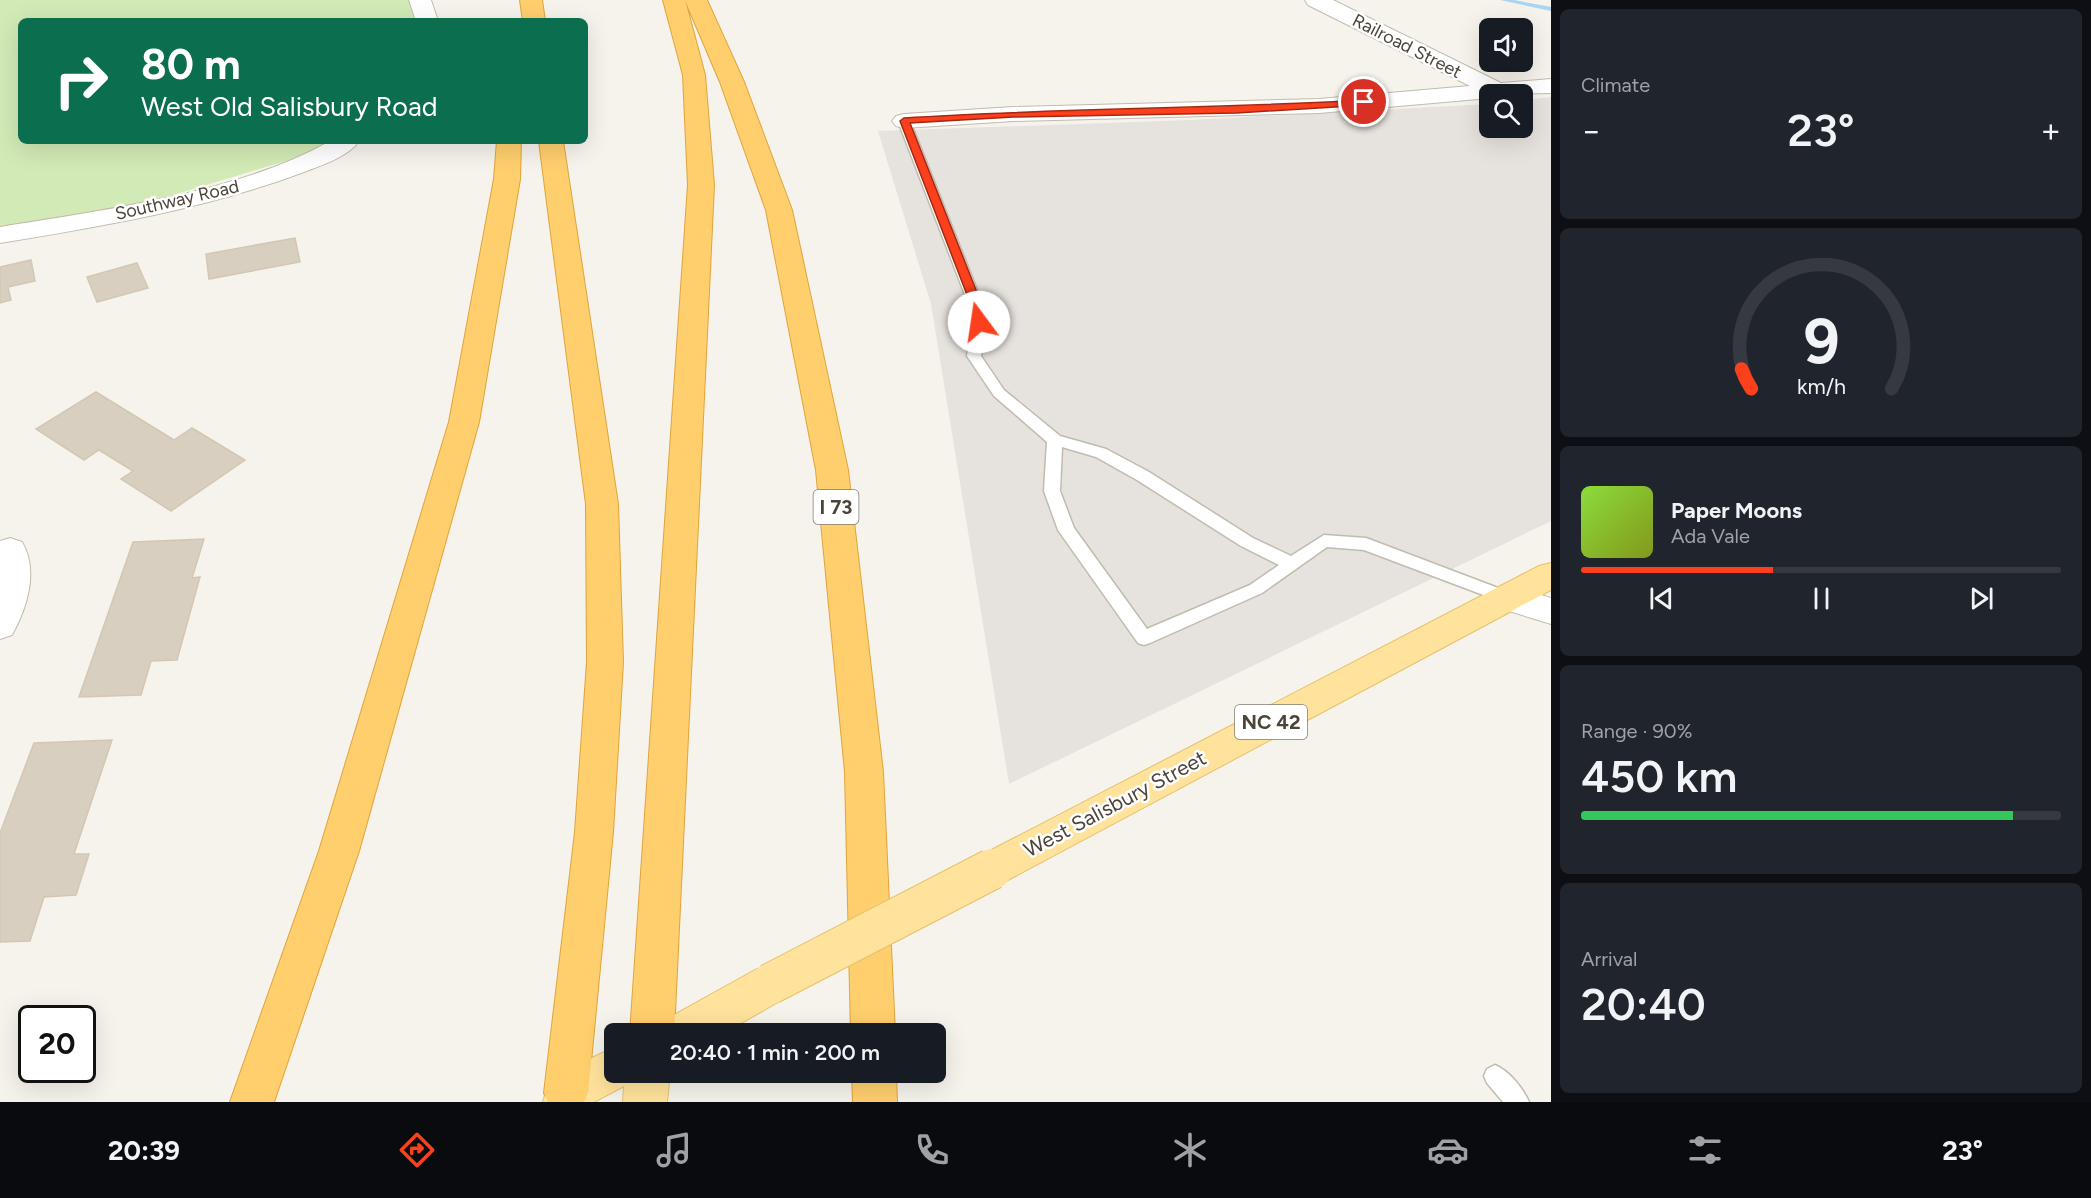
<!DOCTYPE html>
<meta charset="utf-8">
<style>
body{margin:0;font-family:Figtree,sans-serif;background:#20242c;color:#f1f3f6;height:100vh;display:flex;flex-direction:column;font-size:22px;white-space:nowrap}
*{box-sizing:border-box;margin:0}
p{font-size:20px;color:#9ea1a6}
.icon{flex:none;width:33px;height:33px;fill:none;stroke:currentColor;stroke-width:2;stroke-linecap:round;stroke-linejoin:round}
.map{position:relative;flex:1;overflow:hidden}
.details{display:flex;flex-direction:column;gap:9px;padding:9px;background:#0d0f14;width:540px}
.details>*{flex:none}
.hud{position:absolute;left:18px;top:18px;width:570px;height:126px;border-radius:9px;box-shadow:0 6px 24px #0002;background:#0b6e4f;color:#fff;overflow:hidden}
.fabs{position:absolute;left:1479px;top:18px;display:grid;gap:12px}
.fabs a{display:grid;place-items:center;width:54px;height:54px;border-radius:9px;background:#171b24;box-shadow:0 6px 24px #0002;font-size:30px}
.speed{position:absolute;left:18px;top:1005px;display:flex;gap:12px;font-size:30px;font-weight:700;text-align:center}
.speed>*{display:grid;place-content:center;width:78px;height:78px;border-radius:50%;background:#171b24;box-shadow:0 6px 24px #0002;line-height:1}
.speed .limit{border:3px solid #111;border-radius:9px;background:#fff;color:#111}
.pin{position:absolute;display:grid;place-items:center;width:51px;height:51px;color:#fff;margin:-26px;border:3px solid #fff;border-radius:50%;box-shadow:0 2px 6px #0007}
.me{position:absolute;width:66px;margin:-33px;rotate:346deg;stroke-linejoin:round;filter:drop-shadow(0 0 4px #0008)}
.turn{display:flex;align-items:center;gap:21px;height:126px;padding:0 24px;font-size:27px}
.turn .icon{width:78px;height:78px;stroke-width:2.5}
.turn b{display:block;font-size:42px;line-height:51px}
.big{font-size:45px;font-weight:600;line-height:1.1}
.details .tile{flex:1;display:flex;flex-direction:column;justify-content:center;gap:9px;min-width:0;padding:0 21px;border-radius:9px;background:#20242c}
.details .dial{align-items:center;gap:0}
.dial svg{height:156px;overflow:visible;fill:none;stroke:#363941;stroke-width:7;stroke-linecap:round;text-anchor:middle}
.dial text{fill:#f1f3f6;stroke:none}
.song{display:flex;align-items:center;gap:18px}
.cover{width:72px;height:72px;border-radius:9px;background:linear-gradient(135deg,hsl(90 70% 55%),hsl(70 70% 35%))}
.played{height:6px;border-radius:3px;background:linear-gradient(90deg,#fc3f1d 40%,#363941 40%)}
.keys{display:flex;justify-content:space-around;direction:ltr}
.heat{display:flex;justify-content:space-between;align-items:center;font-size:33px;direction:ltr}
.charge{height:9px;border-radius:4px;background:linear-gradient(90deg,#34c759 90%,#363941 0)}
.trip{position:absolute;left:604px;top:1023px;width:342px;height:60px;border-radius:9px;background:#171b24;box-shadow:0 6px 24px #0002;font-weight:600;line-height:60px;text-align:center}
.tabs{display:flex;height:96px;justify-content:space-around;align-items:center;background:#090b0e;color:#9ea1a6}
.tabs .icon{width:42px;height:42px}
.tabs .selected{color:#fc3f1d}
.tabs b{font-size:27px;color:#f1f3f6}
main{display:flex;flex:1;min-height:0}
.map>svg:first-child{display:block}
.industrial{fill:#e6e2dd}
.green{fill:#d2eab5}
.lines{fill:none;stroke-linecap:round;stroke-linejoin:round}
.stream{fill:#a9d4f2;fill-rule:evenodd}
.building{fill:#d8cfc1;stroke:#d3c7b4;stroke-width:1.5}
.lane-casing{stroke:#c2bbae;stroke-width:3}
.street-casing{stroke:#c2bbae;stroke-width:2}
.primary-casing{stroke:#e6c16a;stroke-width:2}
.highway-casing{stroke:#e0a43c;stroke-width:2}
.lane{fill:#fff;fill-rule:evenodd}
.street{fill:#fff;fill-rule:evenodd}
.primary{fill:#ffe39c;fill-rule:evenodd}
.highway{fill:#ffcf6e;fill-rule:evenodd}
.primary-bridge-casing{stroke:#e6c16a;stroke-width:42;stroke-linecap:butt}
.primary-bridge{stroke:#ffe39c;stroke-width:40}
.route{fill:#fc3f1d;stroke:#a42913;stroke-width:1.5}
.labels{text-anchor:middle;stroke-width:5;stroke-linejoin:round;paint-order:stroke}
.far-street-label{font-size:18px;fill:#4b4439;stroke:#fff}
.shield{fill:#fff;stroke:#817c74;stroke-width:1.5}
.shield-label{font-size:20px;font-weight:bold;fill:#4b4439}
.street-label{font-size:21px;fill:#4b4439;stroke:#fff}
</style>
<main>
<div class="map">
<svg width="1551" height="1102" viewBox="0 0 1551 1102">
<rect width="100%" height="100%" fill="#f6f3ec"/>
<path class="industrial" d="M1551,97V521L1009,784L931,304L878,131L1190,120L1489,104L1490,128H1522L1523,100Z"/>
<path class="green" d="M0,0H414L421,21H21V141H337L329,148L120,211L0,231Z"/>
<g class="lines">
<path class="stream" d="M1500,0H1514L1551,7V11Z"/>
</g>
<path class="building" d="M295,238L300,262L209,279L206,254Z
M31,260L35,281L8,287L11,300L0,303V267Z
M137,263L148,288L97,302L87,277Z
M96,392L174,440L192,428L245,460L171,511L121,479L133,471L99,450L84,460L36,429Z
M204,539L192,578L200,577L177,660L151,661L141,695L79,697L133,542Z
M112,740L74,854H89L76,895L44,897L30,941L0,942V833L34,743Z"/>
<g class="lines">
<g class="lane-casing">
<path id="lane" d="M904,117L910,121L981,300L986,322L981,356L1004,390L1060,436L1106,449L1149,472L1253,538L1291,556L1324,535L1366,538L1514,594L1516,598L1514,602L1508,604L1502,602L1364,550L1327,547L1262,593L1150,643L1144,645L1138,643L1058,530L1044,491L1047,442L994,396L967,356L972,322L967,300L898,121ZM1062,447L1096,457L1137,480L1241,546L1279,565L1250,585L1147,629L1074,528L1060,491Z
M1495,1065C1509,1071 1523,1088 1529,1102H1503L1487,1083L1484,1076L1487,1069Z"/>
</g>
<g class="street-casing">
<path id="street" d="M409,0H431L438,21H416Z
M1305,0H1333L1501,83L1551,79V93L1490,94V98L1319,113L1013,121L904,128L896,126L892,121L896,116L904,114L1013,107L1319,99L1470,86L1308,5Z
M330,141H359C348,157 322,165 304,172C206,209 103,226 0,243V227C103,210 239,193 330,141Z
M10,538L22,542C39,571 27,608 12,635L0,639V541Z
M1508,585L1551,598V624L1496,607L1491,598L1496,589Z"/>
</g>
<g class="primary-casing">
<path id="primary" d="M1551,563V590L1006,881L992,886L978,881L972,869L978,857L1539,566Z
M770,965L785,970L791,984L785,998L722,1034H659L665,1020L755,970Z
M615,1047V1072H670L667,1102H623L624,1086L594,1102H543L550,1078Z"/>
</g>
<g class="highway-casing">
<path id="highway" d="M520,0H542L545,21H523Z
M663,0H685L705,75L714,185L674,1034H630L688,185L683,75Z
M685,0H707L744,82L792,210L848,470L883,772L895,1034H851L845,772L816,470L766,210L720,82Z
M497,141H521L520,179L479,422L359,851L274,1102H230L319,851L449,422L494,179Z
M539,141H563L618,504L623,662L613,832L588,1093L584,1102H548L544,1093L575,832L587,662L586,504Z
M852,1072H896L897,1102H853Z"/>
</g>
<use href="#lane" class="lane"/>
<use href="#street" class="street"/>
<use href="#primary" class="primary"/>
<use href="#highway" class="highway"/>
<g class="primary-bridge-casing">
<path id="primary-bridge" d="M770,984L992,869"/>
</g>
<use href="#primary-bridge" class="primary-bridge"/>
</g>
<path class="route" d="M1364,100L1369,102L1367,105L1237,113L1013,117L910,123L980,300L985,322L979,326L973,322L969,300L900,121L904,118C1058,108 1211,109 1364,100Z"/>
<g class="labels">
<g class="far-street-label">
<text transform="translate(1407 46) rotate(27)" y="6">Railroad Street</text>
<text transform="translate(177 200) rotate(-13)" y="6">Southway Road</text>
</g>
<g class="shield">
<rect x="813.5" y="490" width="45" height="34" rx="4.5"/>
<rect x="1235" y="705" width="72" height="34" rx="4.5"/>
</g>
<g class="shield-label">
<text x="836" y="514">I 73</text>
<text x="1271" y="729">NC 42</text>
</g>
<g class="street-label">
<text transform="translate(1115 804) rotate(-28)" y="7">West Salisbury Street</text>
</g>
</g>
</svg>
<div class="fabs">
<a><svg class="icon" aria-label="sound" viewBox="0 0 24 24"><path d="M4 9h4l5-4v14l-5-4H4zM17 9q2 3 0 6"/></svg></a>
<a><svg class="icon" aria-label="search" viewBox="0 0 24 24"><circle cx="10" cy="10" r="6"/><path d="M15 15l6 6"/></svg></a>
</div>
<div class="speed"><div class="limit">20</div></div>
<div class="pin" style="left:1364px;top:102px;background:#d93025"><svg class="icon" aria-label="arrive" viewBox="0 0 24 24"><path d="M6 21V4h12l-3 4 3 4H6"/></svg></div>
<svg class="me" style="left:979px;top:322px" viewBox="-20 -20 40 40"><circle r="19" fill="#fff"/><path d="M0-13L10 11 0 6-10 11z" fill="#fc3f1d"/></svg>
<div class="trip">20:40 · 1 min · 200 m</div>
<div class="hud">
<div class="turn"><svg class="icon" aria-label="right" viewBox="0 0 24 24"><path d="M7 20v-9h11M14 6l5 5-5 5"/></svg><div><b>80 m</b>West Old Salisbury Road</div></div>
</div>
</div>
<section class="details">
<div class="tile"><p>Climate</p>
<div class="heat"><a>−</a><b class="big">23°</b><a>+</a></div>
</div>
<div class="tile dial"><svg viewBox="0 0 100 80">
<path d="M14 69A42 42 0 1 1 86 69"/>
<path d="M14 69A42 42 0 0 1 9 59" stroke="#fc3f1d"/>
<text x="50" y="56" font-size="32" font-weight="700">9</text>
<text x="50" y="72" font-size="11">km/h</text>
</svg></div>
<div class="tile">
<div class="song"><i class="cover"></i><div><b>Paper Moons</b><p>Ada Vale</p></div></div>
<div class="played"></div>
<div class="keys"><svg class="icon" aria-label="previous" viewBox="0 0 24 24"><path d="M18 5L8 12l10 7zM5 5v14"/></svg><svg class="icon" aria-label="pause" viewBox="0 0 24 24"><path d="M8 5v14M16 5v14"/></svg><svg class="icon" aria-label="next" viewBox="0 0 24 24"><path d="M6 5l10 7-10 7zM19 5v14"/></svg></div>
</div>
<div class="tile"><p>Range · 90%</p><b class="big">450 km</b><div class="charge"></div></div>
<div class="tile"><p>Arrival</p><b class="big">20:40</b></div>
</section>
</main>
<nav class="tabs">
<b>20:39</b>
<svg class="icon selected" aria-label="directions" viewBox="0 0 24 24"><path d="M12 3l9 9-9 9-9-9zM9 14v-3h6M13 9l2 2-2 2"/></svg>
<svg class="icon" aria-label="music" viewBox="0 0 24 24"><path d="M9 18V5l10-2v13"/><circle cx="6" cy="18" r="3"/><circle cx="16" cy="16" r="3"/></svg>
<svg class="icon" aria-label="phone" viewBox="0 0 24 24"><path d="M5 4h4l2 5-3 2q2 4 5 5l2-3 5 2v4C11 20 4 13 5 4z"/></svg>
<svg class="icon" aria-label="climate" viewBox="0 0 24 24"><path d="M12 3v18M4 7l16 10M4 17L20 7"/></svg>
<svg class="icon" aria-label="car" viewBox="0 0 24 24"><path d="M5 17H2v-5l4-1 3-4h7l3 4 3 1v5h-3M9 17h6M6 11h13"/><circle cx="7" cy="17" r="2"/><circle cx="17" cy="17" r="2"/></svg>
<svg class="icon" aria-label="filters" viewBox="0 0 24 24"><path d="M4 7h16M4 17h16"/><circle cx="9" cy="7" r="2"/><circle cx="15" cy="17" r="2"/></svg>
<b>23°</b>
</nav>
